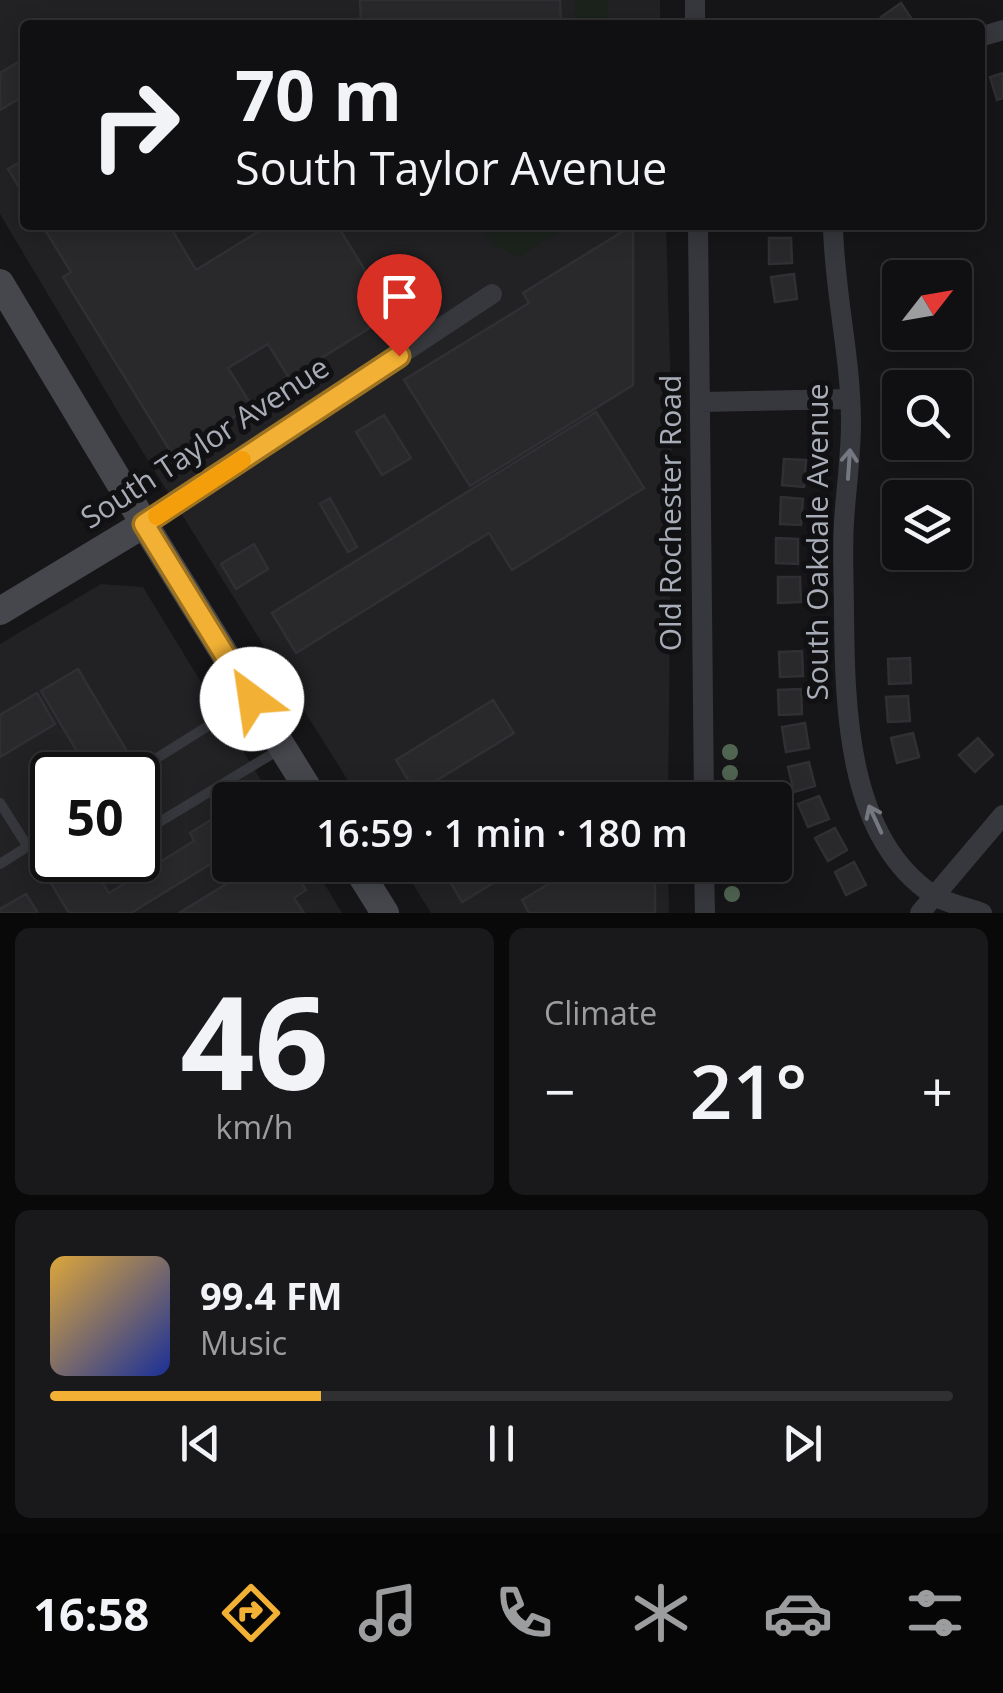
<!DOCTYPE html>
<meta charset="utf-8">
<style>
body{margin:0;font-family:"Open Sans",sans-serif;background:#19191b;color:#f1f3f6;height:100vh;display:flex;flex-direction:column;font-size:38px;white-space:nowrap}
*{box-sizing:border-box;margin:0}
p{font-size:32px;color:#9c9d9f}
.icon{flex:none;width:55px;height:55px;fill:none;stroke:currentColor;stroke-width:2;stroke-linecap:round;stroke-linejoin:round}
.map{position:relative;height:913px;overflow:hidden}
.drawer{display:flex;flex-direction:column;gap:15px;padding:15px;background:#09090a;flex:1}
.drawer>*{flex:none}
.top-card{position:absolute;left:20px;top:20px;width:965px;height:210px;border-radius:10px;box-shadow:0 5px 25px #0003,0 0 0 2px #303032;background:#101012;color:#f1f3f6;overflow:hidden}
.needle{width:65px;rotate:59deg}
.buttons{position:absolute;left:882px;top:260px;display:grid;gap:20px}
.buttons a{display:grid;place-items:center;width:90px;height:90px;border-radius:10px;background:#101012;box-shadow:0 5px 25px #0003,0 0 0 2px #303032;font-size:50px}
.speed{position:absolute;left:30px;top:752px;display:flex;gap:20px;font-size:50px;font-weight:700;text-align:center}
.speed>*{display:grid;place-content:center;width:130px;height:130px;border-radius:50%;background:#101012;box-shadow:0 5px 25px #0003,0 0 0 2px #303032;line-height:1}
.speed .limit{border:5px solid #111;border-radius:15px;background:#fff;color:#111}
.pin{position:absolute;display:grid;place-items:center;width:85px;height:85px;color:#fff;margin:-102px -42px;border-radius:50% 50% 50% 0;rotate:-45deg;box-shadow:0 0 10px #0007}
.pin .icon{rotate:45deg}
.me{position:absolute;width:110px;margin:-55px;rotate:329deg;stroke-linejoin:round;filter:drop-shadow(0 0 8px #0008)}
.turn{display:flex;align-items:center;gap:35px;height:210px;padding:0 50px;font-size:45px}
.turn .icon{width:130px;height:130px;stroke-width:2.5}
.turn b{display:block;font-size:70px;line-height:85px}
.big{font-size:75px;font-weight:600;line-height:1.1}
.drawer .tile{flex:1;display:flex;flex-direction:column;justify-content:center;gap:15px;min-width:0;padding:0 35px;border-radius:15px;background:#19191b}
.drawer .dial{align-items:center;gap:0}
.dial b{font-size:130px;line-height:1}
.song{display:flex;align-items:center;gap:30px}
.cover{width:120px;height:120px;border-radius:15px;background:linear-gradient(135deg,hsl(40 70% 55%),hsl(230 70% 35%))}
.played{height:10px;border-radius:5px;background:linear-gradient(90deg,#f2b134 30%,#303032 30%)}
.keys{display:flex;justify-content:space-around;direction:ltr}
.heat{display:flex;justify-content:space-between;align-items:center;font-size:55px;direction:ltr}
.drawer .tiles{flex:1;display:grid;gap:15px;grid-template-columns:1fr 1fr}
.tile:last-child{grid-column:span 2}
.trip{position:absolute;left:212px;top:782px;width:580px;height:100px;border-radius:10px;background:#101012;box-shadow:0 5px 25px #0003,0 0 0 2px #303032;font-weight:600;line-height:100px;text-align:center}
.tab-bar{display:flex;height:160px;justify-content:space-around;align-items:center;background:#060607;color:#9c9d9f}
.tab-bar .icon{width:70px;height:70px}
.tab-bar .on{color:#f2b134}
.tab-bar b{font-size:45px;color:#f1f3f6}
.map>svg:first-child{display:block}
.built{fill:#222225;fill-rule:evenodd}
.green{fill:#1c231d}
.building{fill:#29292c;stroke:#303034;stroke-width:2.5}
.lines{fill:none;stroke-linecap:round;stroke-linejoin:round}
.lane{stroke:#37383d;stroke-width:10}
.street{stroke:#37383d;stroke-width:20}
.secondary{stroke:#45474d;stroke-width:28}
.tree{fill:#506452}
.oneway{stroke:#757881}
.route-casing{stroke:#9d7322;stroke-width:25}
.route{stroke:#f2b134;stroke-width:18}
.slow{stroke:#f59e0b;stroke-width:18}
.labels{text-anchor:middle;stroke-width:10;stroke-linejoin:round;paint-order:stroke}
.street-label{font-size:30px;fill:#a8adb8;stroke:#111113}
</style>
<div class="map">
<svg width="1003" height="913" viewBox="0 0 1003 913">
<rect width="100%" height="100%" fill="#161618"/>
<path class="built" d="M0,0H660V25H25V225H666L672,432L668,800H360L121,417L0,214Z
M101,584L143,587L273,800H230V865H313L342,913H0V644ZM52,775H138V860H52Z
M401,865H668L669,913H431Z"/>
<path class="green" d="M575,0H608V25H575Z
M481,225H570L519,257L493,245Z"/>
<path class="building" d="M360,0H560L561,25H361Z
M901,3L913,21L908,25H886L881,17Z
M25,58V95L0,110V73Z
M1003,73V98L997,100L990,77Z
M25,159V197L8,169Z
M42,225H169L196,270L269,225H337L392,314L289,378L268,344L228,368L252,406L172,454L63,277L71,272Z
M633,225V385L470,486L404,380L529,303L523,293Z
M769,238H791L792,263L769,264Z
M794,274L797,299L775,302L771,277Z
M596,412L644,488L512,570L489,533L296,653L272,613Z
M384,415L411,458L382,475L356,432Z
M784,459L806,460L804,487L782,485Z
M781,497L803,499L801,525L780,524Z
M330,498L357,547L348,552L320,504Z
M776,538L798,539V564L776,563Z
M254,544L268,569L236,589L221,564Z
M778,577H800L801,602L778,603Z
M802,651L803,676L780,677L779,652Z
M910,658L911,683L889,684L888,659Z
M78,669L131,758L103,775H91L41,691Z
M801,689L802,714L779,715L778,690Z
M37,693L55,724L0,757V715Z
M908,696L910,721L888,722L886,697Z
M493,700L514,733L416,793L396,760Z
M805,723L809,748L786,752L782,727Z
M913,733L919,757L897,763L891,738Z
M978,738L993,755L975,772L959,755Z
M809,762L815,786L794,792L788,767Z
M532,786L541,800H509Z
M819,796L829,819L808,827L798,804Z
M230,808V852L131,913H69L49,880L81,860H88L109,893L194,841L190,833Z
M835,828L847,850L828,861L815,838Z
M854,862L866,885L846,895L835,872Z
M257,865H275L281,876L293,869L306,890L294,898L304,913H179Z
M440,865H523L462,902Z
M580,865H643L655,884V913H529L522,900Z
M26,894L38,913H0V909Z"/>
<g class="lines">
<path class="lane" d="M130,775L251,699
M0,803L28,847
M138,835L282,748
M0,864L52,831"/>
<path class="street" d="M695,0V25
M980,37L1003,30
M698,225L704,800
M833,225C834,291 851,356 851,423C851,456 846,489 844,522C842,552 844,583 844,613C845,705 846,836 932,894C946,904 967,907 982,913
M700,402L850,399
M144,524L492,294
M704,865L705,913
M920,913L1003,815"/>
<path class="secondary" d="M0,283L151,535L315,800
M0,611L144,524
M355,865L385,913"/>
</g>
<g class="tree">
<circle cx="730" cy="752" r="8"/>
<circle cx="730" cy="773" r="8"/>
<circle cx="732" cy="894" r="8"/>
</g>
<defs><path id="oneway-shaft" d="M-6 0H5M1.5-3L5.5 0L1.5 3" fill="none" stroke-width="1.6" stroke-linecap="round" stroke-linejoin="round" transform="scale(2.5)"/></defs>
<g class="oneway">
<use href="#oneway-shaft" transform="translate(849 464) rotate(-86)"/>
<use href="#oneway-shaft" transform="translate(875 819) rotate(-115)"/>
</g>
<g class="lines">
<g class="route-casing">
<path id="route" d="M252,699L144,524L399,356"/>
</g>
<use href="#route" class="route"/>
<path class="slow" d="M157,516L242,460"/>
</g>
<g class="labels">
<g class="street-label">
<text transform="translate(205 443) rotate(-33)" y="10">South Taylor Avenue</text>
<text transform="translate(671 513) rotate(-90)" y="10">Old Rochester Road</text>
<text transform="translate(818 542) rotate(-90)" y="10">South Oakdale Avenue</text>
</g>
</g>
</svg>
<div class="buttons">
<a><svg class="needle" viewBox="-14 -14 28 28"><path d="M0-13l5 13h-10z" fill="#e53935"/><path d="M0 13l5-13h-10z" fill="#9c9d9f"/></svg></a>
<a><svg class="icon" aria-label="search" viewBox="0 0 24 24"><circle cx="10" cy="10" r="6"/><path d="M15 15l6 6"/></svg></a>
<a><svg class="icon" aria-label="layers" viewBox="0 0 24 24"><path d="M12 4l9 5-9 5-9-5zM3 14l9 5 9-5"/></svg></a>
</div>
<div class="speed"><div class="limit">50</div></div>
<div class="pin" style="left:399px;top:356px;background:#d93025"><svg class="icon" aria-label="arrive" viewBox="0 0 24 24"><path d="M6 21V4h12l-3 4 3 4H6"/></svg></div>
<svg class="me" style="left:252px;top:699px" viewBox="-20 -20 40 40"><circle r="19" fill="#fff"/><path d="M0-13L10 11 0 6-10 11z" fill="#f2b134"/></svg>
<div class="trip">16:59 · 1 min · 180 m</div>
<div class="top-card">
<div class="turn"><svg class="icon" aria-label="right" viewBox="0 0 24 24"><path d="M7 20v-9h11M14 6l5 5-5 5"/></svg><div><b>70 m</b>South Taylor Avenue</div></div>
</div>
</div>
<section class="drawer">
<div class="tiles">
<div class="tile dial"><b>46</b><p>km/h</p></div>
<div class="tile"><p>Climate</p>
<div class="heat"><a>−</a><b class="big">21°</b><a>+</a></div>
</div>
<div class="tile">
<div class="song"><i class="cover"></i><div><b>99.4 FM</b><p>Music</p></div></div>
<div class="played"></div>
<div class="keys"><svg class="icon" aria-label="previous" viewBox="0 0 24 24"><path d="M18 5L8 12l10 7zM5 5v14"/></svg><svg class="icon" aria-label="pause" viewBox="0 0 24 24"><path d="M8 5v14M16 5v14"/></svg><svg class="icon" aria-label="next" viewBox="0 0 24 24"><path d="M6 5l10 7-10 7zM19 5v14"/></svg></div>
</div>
</div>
</section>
<nav class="tab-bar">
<b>16:58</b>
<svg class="icon on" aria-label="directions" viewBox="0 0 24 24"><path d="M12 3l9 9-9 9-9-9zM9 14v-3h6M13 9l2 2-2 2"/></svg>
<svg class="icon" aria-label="music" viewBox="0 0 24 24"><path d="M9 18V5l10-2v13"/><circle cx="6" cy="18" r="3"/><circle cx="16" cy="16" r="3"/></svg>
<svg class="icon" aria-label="phone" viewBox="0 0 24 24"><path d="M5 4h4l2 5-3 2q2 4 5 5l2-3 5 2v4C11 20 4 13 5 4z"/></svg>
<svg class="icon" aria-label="climate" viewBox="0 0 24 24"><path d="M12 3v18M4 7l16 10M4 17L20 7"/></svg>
<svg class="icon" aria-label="car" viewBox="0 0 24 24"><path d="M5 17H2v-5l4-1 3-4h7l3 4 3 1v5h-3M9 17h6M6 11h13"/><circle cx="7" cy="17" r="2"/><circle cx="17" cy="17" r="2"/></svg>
<svg class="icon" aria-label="filters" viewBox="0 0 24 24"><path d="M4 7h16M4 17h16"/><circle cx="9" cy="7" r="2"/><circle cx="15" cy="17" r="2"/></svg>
</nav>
